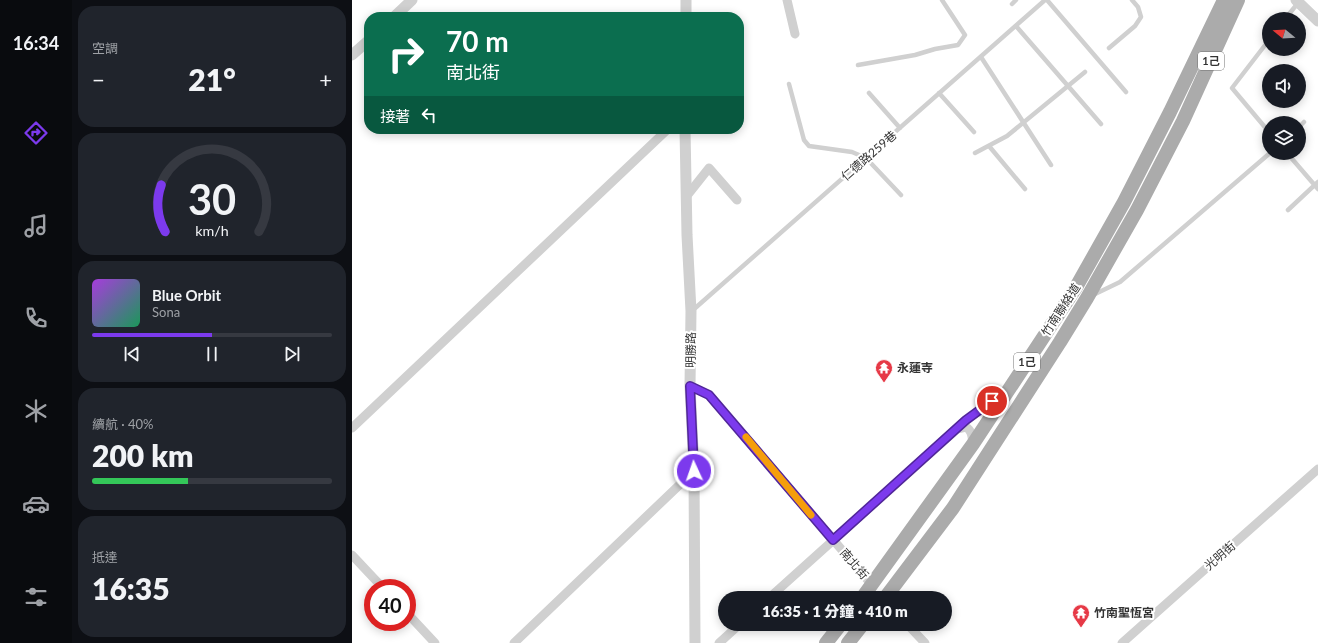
<!DOCTYPE html>
<html lang="zh-TW">
<meta charset="utf-8">
<style>
body{margin:0;font-family:Lato,"Noto Sans TC",sans-serif;background:#20242c;color:#f1f3f6;height:100vh;display:flex;flex-direction:column;font-size:15px;white-space:nowrap}
*{box-sizing:border-box;margin:0}
p{font-size:13px;color:#9ea1a6}
.icon{flex:none;width:22px;height:22px;fill:none;stroke:currentColor;stroke-width:2;stroke-linecap:round;stroke-linejoin:round}
.map{position:relative;flex:1;overflow:hidden}
.side{display:flex;flex-direction:column;gap:6px;padding:6px;background:#0d0f14;width:280px}
.side>*{flex:none}
.hud{position:absolute;left:12px;top:12px;width:380px;height:122px;border-radius:16px;box-shadow:0 2px 10px #0003;background:#0b6e4f;color:#fff;overflow:hidden}
.needle{width:26px;rotate:288deg}
.buttons{position:absolute;left:910px;top:12px;display:grid;gap:8px}
.buttons a{display:grid;place-items:center;width:44px;height:44px;border-radius:50%;background:#171b24;box-shadow:0 2px 10px #0003;font-size:20px}
.speed{position:absolute;left:12px;top:579px;display:flex;gap:8px;font-size:20px;font-weight:700;text-align:center}
.speed>*{display:grid;place-content:center;width:52px;height:52px;border-radius:50%;background:#171b24;box-shadow:0 2px 10px #0003;line-height:1}
.speed .limit{border:6px solid #d22;background:#fff;color:#111}
.pin{position:absolute;display:grid;place-items:center;width:34px;height:34px;color:#fff;margin:-17px;border:2px solid #fff;border-radius:50%;box-shadow:0 1px 4px #0007}
.me{position:absolute;width:44px;margin:-22px;rotate:357deg;stroke-linejoin:round;filter:drop-shadow(0 0 3px #0008)}
.turn{display:flex;align-items:center;gap:14px;height:84px;padding:0 16px;font-size:18px}
.turn .icon{width:52px;height:52px;stroke-width:2.5}
.turn b{display:block;font-size:28px;line-height:34px}
.then{display:flex;align-items:center;height:38px;padding:0 16px;background:#0003;gap:8px;font-size:15px}
.big{font-size:30px;font-weight:800;line-height:1.1}
.side .tile{flex:1;display:flex;flex-direction:column;justify-content:center;gap:6px;min-width:0;padding:0 14px;border-radius:16px;background:#20242c}
.side .dial{align-items:center;gap:0}
.dial svg{height:104px;overflow:visible;fill:none;stroke:#363941;stroke-width:7;stroke-linecap:round;text-anchor:middle}
.dial text{fill:#f1f3f6;stroke:none}
.song{display:flex;align-items:center;gap:12px}
.cover{width:48px;height:48px;border-radius:6px;background:linear-gradient(135deg,hsl(280 70% 55%),hsl(150 70% 35%))}
.played{height:4px;border-radius:2px;background:linear-gradient(90deg,#7c3aed 50%,#363941 50%)}
.keys{display:flex;justify-content:space-around;direction:ltr}
.heat{display:flex;justify-content:space-between;align-items:center;font-size:22px;direction:ltr}
.charge{height:6px;border-radius:3px;background:linear-gradient(90deg,#34c759 40%,#363941 0)}
.trip{position:absolute;left:366px;top:591px;width:234px;height:40px;border-radius:20px;background:#171b24;box-shadow:0 2px 10px #0003;font-weight:800;line-height:40px;text-align:center}
main{display:flex;flex:1;min-height:0}
.tab-bar{display:flex;flex-direction:column;width:72px;justify-content:space-around;align-items:center;background:#090b0e;color:#9ea1a6}
.tab-bar .icon{width:28px;height:28px}
.tab-bar .active{color:#7c3aed}
.tab-bar b{font-size:18px;color:#f1f3f6}
.map>svg:first-child{display:block}
.lines{fill:none;stroke-linecap:round;stroke-linejoin:round}
.service{stroke:#d0d0d0;stroke-width:4.5}
.minor{stroke:#d0d0d0;stroke-width:9}
.tertiary{stroke:#d0d0d0;stroke-width:11}
.primary{stroke:#ababab;stroke-width:14}
.route-casing{stroke:#51269a;stroke-width:10}
.route{stroke:#7c3aed;stroke-width:7}
.slow{stroke:#f59e0b;stroke-width:7}
.labels{text-anchor:middle;stroke-width:4;stroke-linejoin:round;paint-order:stroke}
.shield{fill:#fff;stroke:#707070;stroke-width:1}
.shield-label{font-size:11px;font-weight:bold;fill:#333}
.street-label{font-size:12px;fill:#333;stroke:#fff}
.poi-label{font-size:12px;font-weight:bold;fill:#333;stroke:#fff;text-anchor:start}
</style>
<main>
<nav class="tab-bar">
<b>16:34</b>
<svg class="icon active" aria-label="directions" viewBox="0 0 24 24"><path d="M12 3l9 9-9 9-9-9zM9 14v-3h6M13 9l2 2-2 2"/></svg>
<svg class="icon" aria-label="music" viewBox="0 0 24 24"><path d="M9 18V5l10-2v13"/><circle cx="6" cy="18" r="3"/><circle cx="16" cy="16" r="3"/></svg>
<svg class="icon" aria-label="phone" viewBox="0 0 24 24"><path d="M5 4h4l2 5-3 2q2 4 5 5l2-3 5 2v4C11 20 4 13 5 4z"/></svg>
<svg class="icon" aria-label="climate" viewBox="0 0 24 24"><path d="M12 3v18M4 7l16 10M4 17L20 7"/></svg>
<svg class="icon" aria-label="car" viewBox="0 0 24 24"><path d="M5 17H2v-5l4-1 3-4h7l3 4 3 1v5h-3M9 17h6M6 11h13"/><circle cx="7" cy="17" r="2"/><circle cx="17" cy="17" r="2"/></svg>
<svg class="icon" aria-label="filters" viewBox="0 0 24 24"><path d="M4 7h16M4 17h16"/><circle cx="9" cy="7" r="2"/><circle cx="15" cy="17" r="2"/></svg>
</nav>
<section class="side">
<div class="tile"><p>空調</p>
<div class="heat"><a>−</a><b class="big">21°</b><a>+</a></div>
</div>
<div class="tile dial"><svg viewBox="0 0 100 80">
<path d="M14 69A42 42 0 1 1 86 69"/>
<path d="M14 69A42 42 0 0 1 11 33" stroke="#7c3aed"/>
<text x="50" y="56" font-size="32" font-weight="700">30</text>
<text x="50" y="72" font-size="11">km/h</text>
</svg></div>
<div class="tile">
<div class="song"><i class="cover"></i><div><b>Blue Orbit</b><p>Sona</p></div></div>
<div class="played"></div>
<div class="keys"><svg class="icon" aria-label="previous" viewBox="0 0 24 24"><path d="M18 5L8 12l10 7zM5 5v14"/></svg><svg class="icon" aria-label="pause" viewBox="0 0 24 24"><path d="M8 5v14M16 5v14"/></svg><svg class="icon" aria-label="next" viewBox="0 0 24 24"><path d="M6 5l10 7-10 7zM19 5v14"/></svg></div>
</div>
<div class="tile"><p>續航 · 40%</p><b class="big">200 km</b><div class="charge"></div></div>
<div class="tile"><p>抵達</p><b class="big">16:35</b></div>
</section>
<div class="map">
<svg width="966" height="643" viewBox="0 0 966 643">
<rect width="100%" height="100%" fill="#fff"/>
<g class="lines">
<path class="service" d="M695,0L774,92
M660,4L664,0
M933,19L946,3
M664,26L749,124
M917,40L880,88L917,132
M757,48L783,26L789,17L786,7L780,0
M629,57L699,165
M506,65L563,55L583,49L606,45L613,35L590,0
M437,84L452,140L457,146L500,152L514,158L549,195
M517,93L548,128
M587,93L622,132
M947,127L952,122
M637,146L673,189
M623,153L655,136L733,72
M935,153L966,189
M936,210L966,182
M741,295L768,282L918,153
M341,310L693,0"/>
<path class="minor" d="M435,0L443,34
M334,197L357,168L385,200
M338,386L357,395L520,585
M0,428L316,129
M605,429L614,427C620,431 620,436 621,444
M0,555L31,588
M417,598L614,421L633,406L651,395
M55,613L83,643
M555,624L573,643
M162,643L342,471
M367,643L388,624
M770,643L966,469"/>
<path class="tertiary" d="M944,0L966,21
M42,17L60,0
M334,17V0
M0,55L17,40
M333,129L335,235L339,311L338,386L342,471L343,643"/>
<path class="primary" d="M510,598L621,444L723,289L772,202L818,112L872,0
M533,598L601,508L708,342L735,298L785,210L831,121L886,0
M474,643L489,624
M496,643L511,624"/>
</g>
<g class="lines">
<g class="route-casing">
<path id="route" d="M342,471L338,386L357,395L481,540L614,420L640,401"/>
</g>
<use href="#route" class="route"/>
<path class="slow" d="M394,437L459,515"/>
</g>
<defs>
<g id="temple-pin" transform="scale(0.9)"><path d="M0 17L-7.5 6A9.5 9.5 0 1 1 7.5 6Z" fill="#e63946" stroke="#fff"/><path d="M0-6L5-2H3V0L6.5 2.5H4V6H1.5V3h-3V6H-4V2.5H-6.5L-3 0V-2H-5Z" fill="#fff"/></g>
</defs>
<g fill-rule="evenodd">
<use href="#temple-pin" x="532" y="368"/>
<use href="#temple-pin" x="729" y="613"/>
</g>
<g class="labels">
<g class="shield">
<rect x="846" y="52" width="26" height="18" rx="3"/>
<rect x="662" y="353" width="26" height="18" rx="3"/>
</g>
<g class="shield-label">
<text x="859" y="65">1己</text>
<text x="675" y="366">1己</text>
</g>
<g class="street-label">
<text transform="translate(517 156) rotate(-41)" y="4">仁德路259巷</text>
<text transform="translate(709 310) rotate(-57)" y="4">竹南聯絡道</text>
<text transform="translate(339 350) rotate(-89)" y="4">明勝路</text>
<text transform="translate(868 556) rotate(-41)" y="4">光明街</text>
<text transform="translate(502 564) rotate(49)" y="4">南北街</text>
</g>
<g class="poi-label">
<text x="545" y="372">永蓮寺</text>
<text x="742" y="617">竹南聖恆宮</text>
</g>
</g>
</svg>
<div class="buttons">
<a><svg class="needle" viewBox="-14 -14 28 28"><path d="M0-13l5 13h-10z" fill="#e53935"/><path d="M0 13l5-13h-10z" fill="#9ea1a6"/></svg></a>
<a><svg class="icon" aria-label="sound" viewBox="0 0 24 24"><path d="M4 9h4l5-4v14l-5-4H4zM17 9q2 3 0 6"/></svg></a>
<a><svg class="icon" aria-label="layers" viewBox="0 0 24 24"><path d="M12 4l9 5-9 5-9-5zM3 14l9 5 9-5"/></svg></a>
</div>
<div class="speed"><div class="limit">40</div></div>
<div class="pin" style="left:640px;top:401px;background:#d93025"><svg class="icon" aria-label="arrive" viewBox="0 0 24 24"><path d="M6 21V4h12l-3 4 3 4H6"/></svg></div>
<svg class="me" style="left:342px;top:471px" viewBox="-20 -20 40 40"><circle r="17" fill="#7c3aed" stroke="#fff" stroke-width="3"/><path d="M0-11L8 9 0 5-8 9z" fill="#fff"/></svg>
<div class="trip">16:35 · 1 分鐘 · 410 m</div>
<div class="hud">
<div class="turn"><svg class="icon" aria-label="right" viewBox="0 0 24 24"><path d="M7 20v-9h11M14 6l5 5-5 5"/></svg><div><b>70 m</b>南北街</div></div>
<div class="then">接著<svg class="icon" aria-label="left" viewBox="0 0 24 24"><path d="M17 20v-9H6M10 6l-5 5 5 5"/></svg></div>
</div>
</div>
</main>
